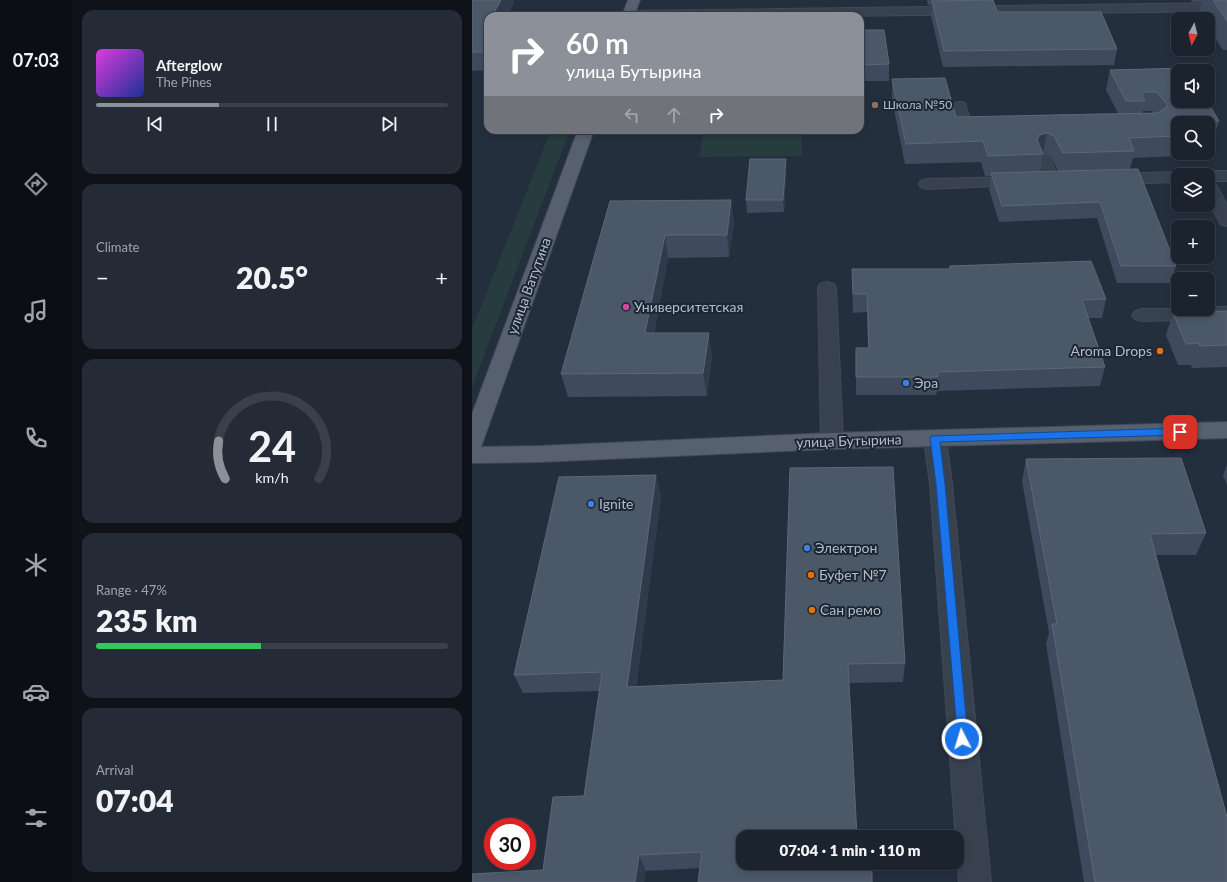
<!DOCTYPE html>
<meta charset="utf-8">
<style>
body{margin:0;font-family:Lato,sans-serif;background:#242b36;color:#f1f3f6;height:100vh;display:flex;flex-direction:column;font-size:15px;white-space:nowrap}
*{box-sizing:border-box;margin:0}
p{font-size:13px;color:#a0a4aa}
.icon{flex:none;width:22px;height:22px;fill:none;stroke:currentColor;stroke-width:2;stroke-linecap:round;stroke-linejoin:round}
.map{position:relative;flex:1;overflow:hidden}
.details{display:flex;flex-direction:column;gap:10px;padding:10px;background:#0f1319;width:400px}
.details>*{flex:none}
.banner{position:absolute;left:12px;top:12px;width:380px;height:122px;border-radius:12px;box-shadow:0 2px 6px #0003,0 0 0 1px #39404a;background:#8c9099;color:#fff;overflow:hidden}
.needle{width:26px;rotate:187deg}
.controls{position:absolute;left:699px;top:12px;display:grid;gap:8px}
.controls a{display:grid;place-items:center;width:44px;height:44px;border-radius:8px;background:#1b232e;box-shadow:0 2px 6px #0003,0 0 0 1px #39404a;font-size:20px}
.speed{position:absolute;left:12px;top:818px;display:flex;gap:8px;font-size:20px;font-weight:700;text-align:center}
.speed>*{display:grid;place-content:center;width:52px;height:52px;border-radius:50%;background:#1b232e;box-shadow:0 2px 6px #0003,0 0 0 1px #39404a;line-height:1}
.speed .limit{border:6px solid #d22;background:#fff;color:#111}
.pin{position:absolute;display:grid;place-items:center;width:34px;height:34px;color:#fff;margin:-17px;border-radius:8px;box-shadow:0 2px 6px #0006}
.me{position:absolute;width:44px;margin:-22px;rotate:355deg;stroke-linejoin:round;filter:drop-shadow(0 0 3px #0008)}
.turn{display:flex;align-items:center;gap:14px;height:84px;padding:0 16px;font-size:18px}
.turn .icon{width:52px;height:52px;stroke-width:2.5}
.turn b{display:block;font-size:28px;line-height:34px}
.lanes{display:flex;align-items:center;height:38px;padding:0 16px;background:#0003;justify-content:center;gap:20px;direction:ltr}
.lanes .off{opacity:.35}
.big{font-size:30px;font-weight:800;line-height:1.1}
.details .tile{flex:1;display:flex;flex-direction:column;justify-content:center;gap:6px;min-width:0;padding:0 14px;border-radius:12px;background:#242b36}
.details .dial{align-items:center;gap:0}
.dial svg{height:104px;overflow:visible;fill:none;stroke:#39404a;stroke-width:7;stroke-linecap:round;text-anchor:middle}
.dial text{fill:#f1f3f6;stroke:none}
.song{display:flex;align-items:center;gap:12px}
.cover{width:48px;height:48px;border-radius:6px;background:linear-gradient(135deg,hsl(300 70% 55%),hsl(230 70% 35%))}
.played{height:4px;border-radius:2px;background:linear-gradient(90deg,#8c9099 35%,#39404a 35%)}
.keys{display:flex;justify-content:space-around;direction:ltr}
.heat{display:flex;justify-content:space-between;align-items:center;font-size:22px;direction:ltr}
.charge{height:6px;border-radius:3px;background:linear-gradient(90deg,#34c759 47%,#39404a 0)}
.trip{position:absolute;left:264px;top:830px;width:228px;height:40px;border-radius:12px;background:#1b232e;box-shadow:0 2px 6px #0003,0 0 0 1px #39404a;font-weight:800;line-height:40px;text-align:center}
main{display:flex;flex:1;min-height:0}
.tab-bar{display:flex;flex-direction:column;width:72px;justify-content:space-around;align-items:center;background:#0b0e12;color:#a0a4aa}
.tab-bar .icon{width:28px;height:28px}
.tab-bar .on{color:#8c9099}
.tab-bar b{font-size:18px;color:#f1f3f6}
.map>svg:first-child{display:block}
.green{fill:#263c3f}
.lines{fill:none;stroke-linecap:round;stroke-linejoin:round}
.minor-casing{stroke:#414a57;stroke-width:2}
.major-casing{stroke:#414a57;stroke-width:2}
.minor{fill:#38414e;fill-rule:evenodd}
.major{fill:#56606e;fill-rule:evenodd}
.wall{fill:#3f4b5c;fill-rule:evenodd}
.shaded-wall{fill:#2f3b4b}
.building{fill:#4b5868;stroke:#5c6777}
.route{fill:#1a73e8;stroke:#114b97}
.education-dot{fill:#8d6e63;stroke:#1d2633;stroke-width:1.5}
.hotel-dot{fill:#d1479c;stroke:#1d2633;stroke-width:1.5}
.food-dot{fill:#e8710a;stroke:#1d2633;stroke-width:1.5}
.shop-dot{fill:#3f7fe0;stroke:#1d2633;stroke-width:1.5}
.labels{text-anchor:middle;stroke-width:4;stroke-linejoin:round;paint-order:stroke}
.far-poi-label{font-size:12px;fill:#b4bcc9;stroke:#1d2633;text-anchor:start}
.street-label{font-size:14px;fill:#b4bcc9;stroke:#1d2633}
.poi-label{font-size:14px;fill:#b4bcc9;stroke:#1d2633;text-anchor:start}
</style>
<main>
<nav class="tab-bar">
<b>07:03</b>
<svg class="icon on" aria-label="directions" viewBox="0 0 24 24"><path d="M12 3l9 9-9 9-9-9zM9 14v-3h6M13 9l2 2-2 2"/></svg>
<svg class="icon" aria-label="music" viewBox="0 0 24 24"><path d="M9 18V5l10-2v13"/><circle cx="6" cy="18" r="3"/><circle cx="16" cy="16" r="3"/></svg>
<svg class="icon" aria-label="phone" viewBox="0 0 24 24"><path d="M5 4h4l2 5-3 2q2 4 5 5l2-3 5 2v4C11 20 4 13 5 4z"/></svg>
<svg class="icon" aria-label="climate" viewBox="0 0 24 24"><path d="M12 3v18M4 7l16 10M4 17L20 7"/></svg>
<svg class="icon" aria-label="car" viewBox="0 0 24 24"><path d="M5 17H2v-5l4-1 3-4h7l3 4 3 1v5h-3M9 17h6M6 11h13"/><circle cx="7" cy="17" r="2"/><circle cx="17" cy="17" r="2"/></svg>
<svg class="icon" aria-label="filters" viewBox="0 0 24 24"><path d="M4 7h16M4 17h16"/><circle cx="9" cy="7" r="2"/><circle cx="15" cy="17" r="2"/></svg>
</nav>
<section class="details">
<div class="tile">
<div class="song"><i class="cover"></i><div><b>Afterglow</b><p>The Pines</p></div></div>
<div class="played"></div>
<div class="keys"><svg class="icon" aria-label="previous" viewBox="0 0 24 24"><path d="M18 5L8 12l10 7zM5 5v14"/></svg><svg class="icon" aria-label="pause" viewBox="0 0 24 24"><path d="M8 5v14M16 5v14"/></svg><svg class="icon" aria-label="next" viewBox="0 0 24 24"><path d="M6 5l10 7-10 7zM19 5v14"/></svg></div>
</div>
<div class="tile"><p>Climate</p>
<div class="heat"><a>−</a><b class="big">20.5°</b><a>+</a></div>
</div>
<div class="tile dial"><svg viewBox="0 0 100 80">
<path d="M14 69A42 42 0 1 1 86 69"/>
<path d="M14 69A42 42 0 0 1 9 40" stroke="#8c9099"/>
<text x="50" y="56" font-size="32" font-weight="700">24</text>
<text x="50" y="72" font-size="11">km/h</text>
</svg></div>
<div class="tile"><p>Range · 47%</p><b class="big">235 km</b><div class="charge"></div></div>
<div class="tile"><p>Arrival</p><b class="big">07:04</b></div>
</section>
<div class="map">
<svg width="755" height="882" viewBox="0 0 755 882">
<rect width="100%" height="100%" fill="#242f3e"/>
<path class="green" d="M79,130H98L0,387V329Z
M232,130H330V156L227,157Z"/>
<g class="lines">
<g class="minor-casing">
<path id="minor" d="M755,3V11L367,16L150,15L156,11Z
M488,102L493,103L500,126L515,127L518,130L515,133L494,136L489,134L481,106L483,103Z
M571,155L577,157L588,181L586,184L580,186L574,184L563,160L565,157Z
M736,171H755V181H742L755,205V226L749,225L736,200V175H729Z
M706,172L713,175H706V182L640,184L634,182L632,179L634,176L640,174Z
M547,177L553,179L555,182L553,185L455,189L449,187L447,184L449,181L455,179Z
M355,282L362,284L364,288L371,441L368,447L360,449L352,447L349,441L346,288L348,284Z
M736,307H755V319L670,321L663,319L660,315L663,311L670,309H736Z
M463,431L471,433L474,439L480,484L519,882H487L458,484L452,439L455,433Z"/>
</g>
<g class="major-casing">
<path id="major" d="M156,0H168L162,16H150Z
M106,130H122L9,447L68,446L360,433L755,422V438L360,449L68,462L0,463V414Z"/>
</g>
<use href="#minor" class="minor"/>
<use href="#major" class="major"/>
</g>
<path class="wall" d="M0,0H41L42,3L35,16H16V70L0,71Z
M455,0H521L525,12L645,49L642,65L471,67L459,16L460,5H456Z
M719,0H755V50H751L736,27V19H731L727,13L730,2H720Z
M388,30L417,64V81H388Z
M638,70L747,121L741,140L736,141V123H706V153H708L707,156L661,158L658,169L704,266L699,283H645L625,218L527,222L517,189L519,176H513L509,162L433,164L420,99V79L484,117L646,113L634,90ZM671,111H680L681,113H670ZM571,154L578,156L586,171H568Z
M314,171L312,212L275,213L274,200Z
M259,200L262,222L257,257L196,258L182,333L240,355L235,396L96,397L89,374L138,201Z
M478,266L634,299L630,318H616L633,367L628,386L465,391L464,395H384V348H396L395,312L381,313L380,269H477Z
M755,311V367L720,368L719,365H706L694,335L701,313Z
M554,459L734,533L724,555H684L755,882H612L574,644L577,633L550,481Z
M755,465V485L751,475Z
M318,468L433,663L431,682L377,683L228,868L174,871L71,870L112,796L128,691L51,693L42,675L189,496L164,687L311,680Z"/>
<path class="shaded-wall" d="M29,0H41L42,3L35,16H20Z
M575,133L571,154H569L565,139L568,135Z
M314,159V171L312,212L311,200Z
M259,200L262,222L257,257L255,235Z
M193,235L196,258L177,356L173,333Z
M237,333L240,355L235,396L231,373Z
M184,475L189,496L162,706L155,687Z
M167,855L174,871L172,882H163Z"/>
<path class="building" d="M0,0H29L20,16H16V23L15,25H16V52H0Z
M521,0L525,12H629L645,49L472,51L460,1Z
M741,0H755V21Z
M388,30H412L417,64L388,65Z
M714,68L716,71H706V101H735L747,121L705,122L706,124V136L657,138L662,151L591,153L582,136L575,133L568,135L565,139L571,154L516,156L511,141L434,144L420,79L473,78L484,117L686,113L696,106L685,92H672L670,96L673,101H654L638,70Z
M278,159H314L311,200H274Z
M666,169L704,266H649L628,202L530,206L519,173Z
M259,200L255,235H193L173,333H237L231,373L89,374L138,201Z
M619,261L634,299L610,300L633,367L466,372V377H384V348H397L395,294H381L380,269H478V266Z
M755,311V345L728,346L727,343L714,344L701,313Z
M709,458L734,533L678,534L755,817V882H623L580,624H585L554,459Z
M421,467L433,663L376,664L385,837H271V863H400V882H226L230,852L167,855L163,882H0V874L71,870L81,797L112,796L130,672L42,675L87,477L184,475L155,687L311,680L318,468Z"/>
<path class="route" d="M708,428L712,432L708,435L468,442L473,484L496,739L495,743L490,744L486,743L464,484L458,438L459,436Z"/>
<circle class="education-dot" cx="403" cy="105" r="4"/>
<circle class="hotel-dot" cx="154" cy="307" r="4"/>
<g class="food-dot">
<circle cx="688" cy="351" r="4"/>
<circle cx="339" cy="575" r="4"/>
<circle cx="340" cy="610" r="4"/>
</g>
<g class="shop-dot">
<circle cx="434" cy="383" r="4"/>
<circle cx="119" cy="504" r="4"/>
<circle cx="335" cy="548" r="4"/>
</g>
<g class="labels">
<g class="far-poi-label">
<text x="411" y="109">Школа №50</text>
</g>
<g class="street-label">
<text transform="translate(57 286) rotate(-70)" y="5">улица Ватутина</text>
<text transform="translate(377 441) rotate(-2)" y="5">улица Бутырина</text>
</g>
<g class="poi-label">
<text x="162" y="312">Университетская</text>
<text x="680" y="356" text-anchor="end">Aroma Drops</text>
<text x="442" y="388">Эра</text>
<text x="127" y="509">Ignite</text>
<text x="343" y="553">Электрон</text>
<text x="347" y="580">Буфет №7</text>
<text x="348" y="615">Сан ремо</text>
</g>
</g>
</svg>
<div class="controls">
<a><svg class="needle" viewBox="-14 -14 28 28"><path d="M0-13l5 13h-10z" fill="#e53935"/><path d="M0 13l5-13h-10z" fill="#a0a4aa"/></svg></a>
<a><svg class="icon" aria-label="sound" viewBox="0 0 24 24"><path d="M4 9h4l5-4v14l-5-4H4zM17 9q2 3 0 6"/></svg></a>
<a><svg class="icon" aria-label="search" viewBox="0 0 24 24"><circle cx="10" cy="10" r="6"/><path d="M15 15l6 6"/></svg></a>
<a><svg class="icon" aria-label="layers" viewBox="0 0 24 24"><path d="M12 4l9 5-9 5-9-5zM3 14l9 5 9-5"/></svg></a>
<a>+</a>
<a>−</a>
</div>
<div class="speed"><div class="limit">30</div></div>
<div class="pin" style="left:708px;top:432px;background:#d93025"><svg class="icon" aria-label="arrive" viewBox="0 0 24 24"><path d="M6 21V4h12l-3 4 3 4H6"/></svg></div>
<svg class="me" style="left:490px;top:739px" viewBox="-20 -20 40 40"><circle r="17" fill="#1a73e8" stroke="#fff" stroke-width="3"/><path d="M0-11L8 9 0 5-8 9z" fill="#fff"/></svg>
<div class="trip">07:04 · 1 min · 110 m</div>
<div class="banner">
<div class="turn"><svg class="icon" aria-label="right" viewBox="0 0 24 24"><path d="M7 20v-9h11M14 6l5 5-5 5"/></svg><div><b>60 m</b>улица Бутырина</div></div>
<div class="lanes"><svg class="icon off" aria-label="left" viewBox="0 0 24 24"><path d="M17 20v-9H6M10 6l-5 5 5 5"/></svg><svg class="icon off" aria-label="ahead" viewBox="0 0 24 24"><path d="M12 20V5M6 11l6-6 6 6"/></svg><svg class="icon" aria-label="right" viewBox="0 0 24 24"><path d="M7 20v-9h11M14 6l5 5-5 5"/></svg></div>
</div>
</div>
</main>
